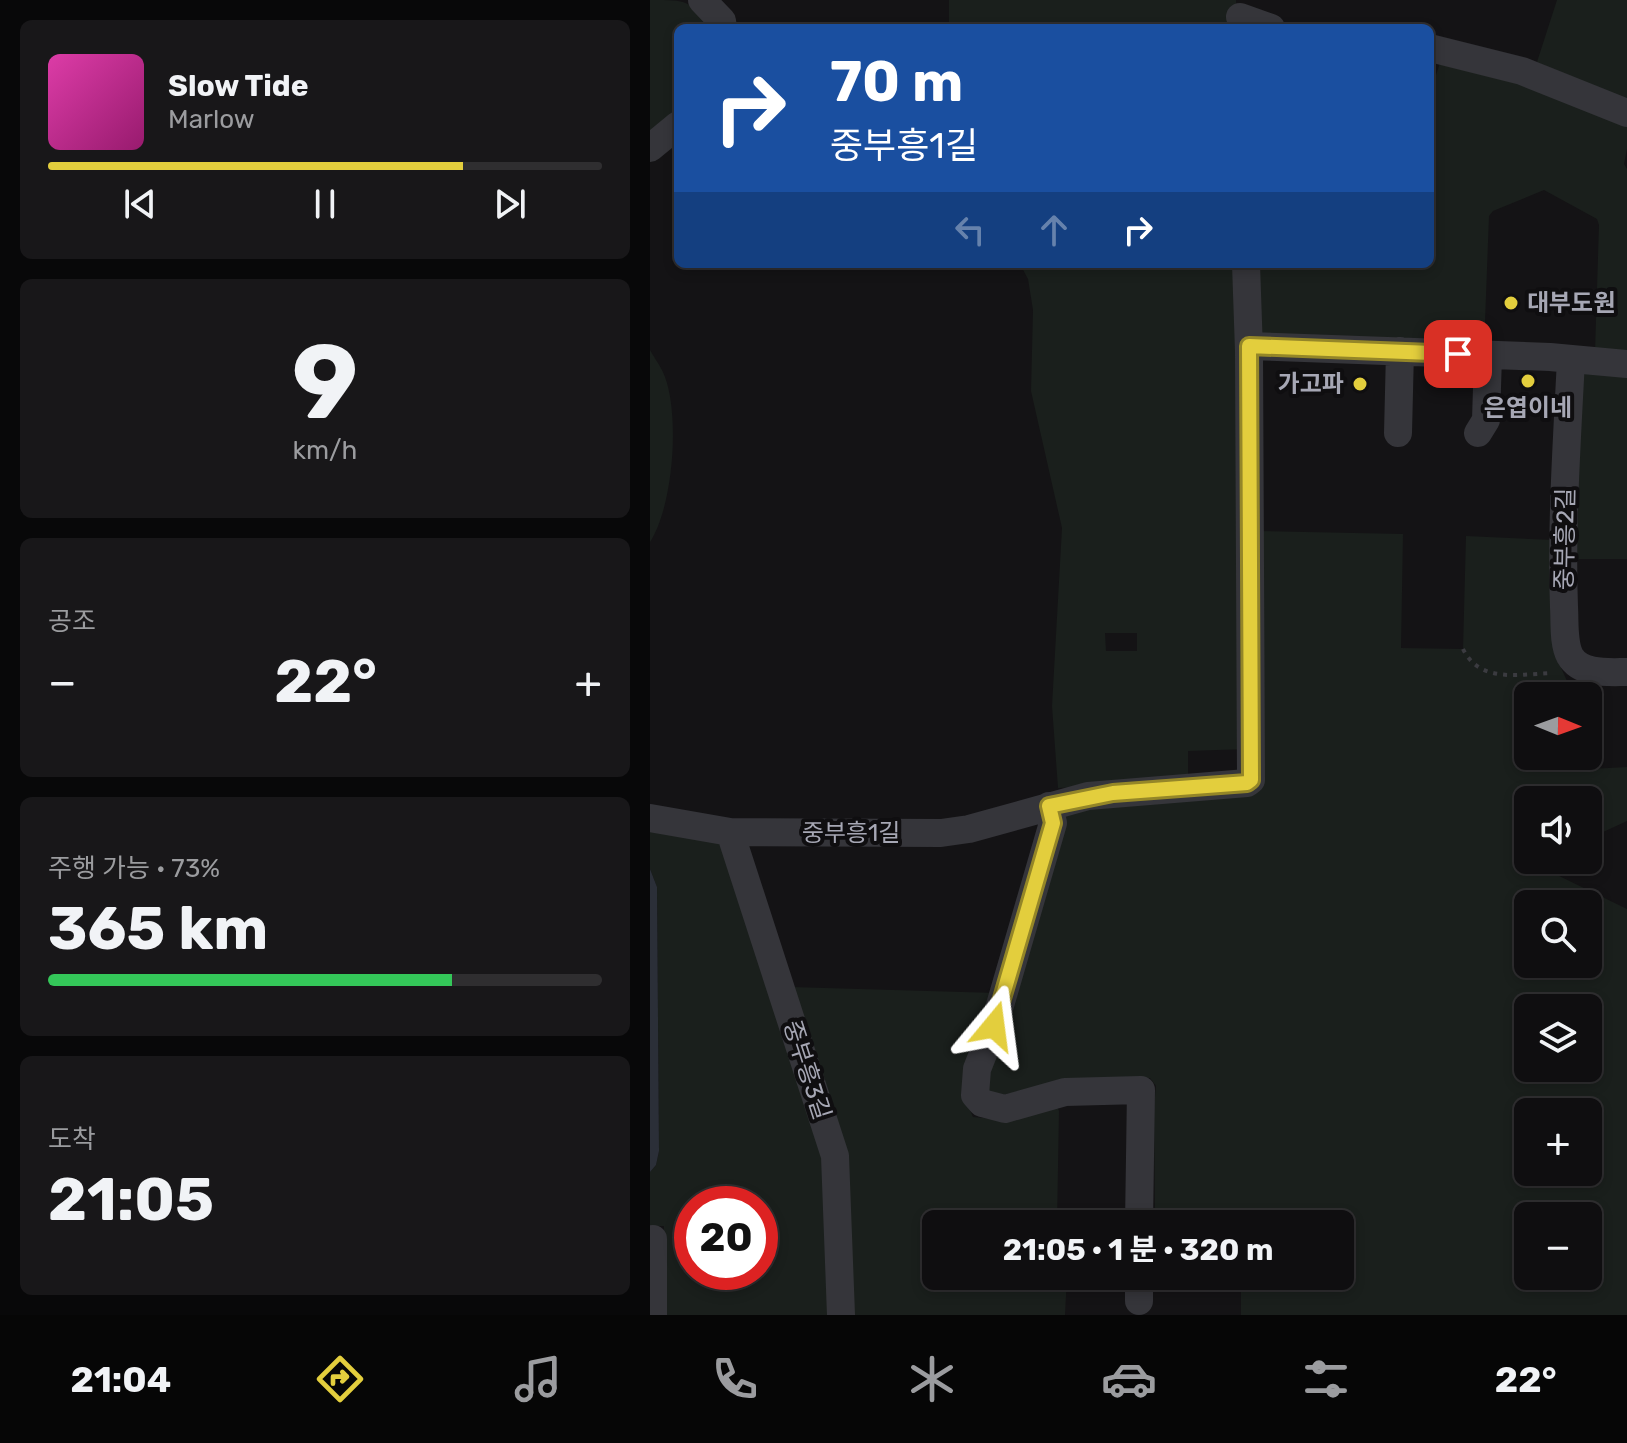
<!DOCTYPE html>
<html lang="ko">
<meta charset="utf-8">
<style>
body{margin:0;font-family:Rubik,"Noto Sans KR",sans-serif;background:#181719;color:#f1f3f6;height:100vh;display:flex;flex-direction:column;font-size:30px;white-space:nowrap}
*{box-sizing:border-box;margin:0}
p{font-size:26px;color:#9b9c9f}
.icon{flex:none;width:44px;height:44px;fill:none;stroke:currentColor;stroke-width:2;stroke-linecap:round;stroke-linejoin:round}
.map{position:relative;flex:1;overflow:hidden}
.sheet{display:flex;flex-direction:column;gap:20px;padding:20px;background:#080809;width:650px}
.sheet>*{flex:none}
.banner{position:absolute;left:24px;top:24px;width:760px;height:244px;border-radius:12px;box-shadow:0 4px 12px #0003,0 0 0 2px #2f2e30;background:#1a4fa0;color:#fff;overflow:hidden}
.needle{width:52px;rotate:91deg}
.fabs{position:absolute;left:864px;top:682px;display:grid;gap:16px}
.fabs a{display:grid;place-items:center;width:88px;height:88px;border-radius:12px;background:#0f0e10;box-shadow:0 4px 12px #0003,0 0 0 2px #2f2e30;font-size:40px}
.speed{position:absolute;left:24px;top:1186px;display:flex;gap:16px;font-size:40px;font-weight:700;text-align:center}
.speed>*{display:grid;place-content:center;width:104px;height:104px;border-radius:50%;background:#0f0e10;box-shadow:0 4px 12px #0003,0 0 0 2px #2f2e30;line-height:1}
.speed .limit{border:12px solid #d22;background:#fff;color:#111}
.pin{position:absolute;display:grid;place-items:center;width:68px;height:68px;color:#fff;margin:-34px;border-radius:16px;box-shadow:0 4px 12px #0006}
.me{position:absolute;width:88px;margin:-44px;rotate:16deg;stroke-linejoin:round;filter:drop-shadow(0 0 6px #0008)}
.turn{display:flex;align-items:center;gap:28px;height:168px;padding:0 24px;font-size:36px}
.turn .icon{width:104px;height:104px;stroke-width:2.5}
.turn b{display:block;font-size:56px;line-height:68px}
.lanes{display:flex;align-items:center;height:76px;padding:0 24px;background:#0003;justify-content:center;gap:40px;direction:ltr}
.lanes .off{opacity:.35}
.big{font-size:60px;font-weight:700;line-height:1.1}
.sheet .widget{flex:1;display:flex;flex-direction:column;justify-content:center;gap:12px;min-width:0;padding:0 28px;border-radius:12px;background:#181719}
.sheet .dial{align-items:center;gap:0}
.dial b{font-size:104px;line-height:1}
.song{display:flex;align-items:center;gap:24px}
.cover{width:96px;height:96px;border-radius:12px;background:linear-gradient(135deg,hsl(320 70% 55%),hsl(320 70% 35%))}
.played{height:8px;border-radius:4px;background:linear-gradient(90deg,#e3ce3d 75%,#2f2e30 75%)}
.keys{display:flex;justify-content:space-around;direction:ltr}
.heat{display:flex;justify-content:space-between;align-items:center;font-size:44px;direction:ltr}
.charge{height:12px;border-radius:6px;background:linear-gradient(90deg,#34c759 73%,#2f2e30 0)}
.trip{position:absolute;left:272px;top:1210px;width:432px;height:80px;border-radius:12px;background:#0f0e10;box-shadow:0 4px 12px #0003,0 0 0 2px #2f2e30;font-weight:700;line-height:80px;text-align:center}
.tab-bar{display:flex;height:128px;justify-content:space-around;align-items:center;background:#060606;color:#9b9c9f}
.tab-bar .icon{width:56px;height:56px}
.tab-bar .selected{color:#e3ce3d}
.tab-bar b{font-size:36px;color:#f1f3f6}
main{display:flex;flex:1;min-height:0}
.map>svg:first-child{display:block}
.green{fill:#1a1f1c;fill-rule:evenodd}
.water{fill:#2b2f38}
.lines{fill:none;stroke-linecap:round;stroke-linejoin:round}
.path{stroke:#3b3b40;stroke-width:4;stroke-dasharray:4 6;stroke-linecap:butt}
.minor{stroke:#35353a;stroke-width:28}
.route-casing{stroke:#948628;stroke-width:20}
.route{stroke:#e3ce3d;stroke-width:14}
.poi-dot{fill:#e3ce3d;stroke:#0f0e10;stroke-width:3}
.labels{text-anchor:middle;stroke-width:8;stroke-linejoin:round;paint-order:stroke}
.poi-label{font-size:24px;font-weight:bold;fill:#a6a7b4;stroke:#0f0e10;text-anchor:start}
.street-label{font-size:24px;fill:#a6a7b4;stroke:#0f0e10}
</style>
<main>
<section class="sheet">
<div class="widget">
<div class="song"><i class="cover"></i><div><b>Slow Tide</b><p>Marlow</p></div></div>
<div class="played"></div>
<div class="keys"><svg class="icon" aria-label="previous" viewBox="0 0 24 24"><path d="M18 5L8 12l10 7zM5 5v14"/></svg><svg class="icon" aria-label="pause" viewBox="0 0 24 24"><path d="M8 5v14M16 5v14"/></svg><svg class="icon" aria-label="next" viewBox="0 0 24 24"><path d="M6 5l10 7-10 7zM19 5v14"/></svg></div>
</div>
<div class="widget dial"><b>9</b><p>km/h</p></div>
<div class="widget"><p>공조</p>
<div class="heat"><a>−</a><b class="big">22°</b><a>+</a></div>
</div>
<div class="widget"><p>주행 가능 · 73%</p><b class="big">365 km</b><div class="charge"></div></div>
<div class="widget"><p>도착</p><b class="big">21:05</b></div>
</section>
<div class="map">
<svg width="977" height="1315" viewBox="0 0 977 1315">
<rect width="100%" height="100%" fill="#141315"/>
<path class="green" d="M0,0C39,0 38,0 62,28H28V114L0,135Z
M299,0H586V28H299Z
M907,0H977V103L887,62Z
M791,60L977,117V149L974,164L977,169V359L945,352L949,225L947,219L894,190L843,211L839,216L834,349L612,335L604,264H780V93Z
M370,264H591L597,749L538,751V775L456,786L408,788L402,706L412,528L381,391L383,310L378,279ZM455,633H487V651H456Z
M0,350C5,359 12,368 15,377C30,417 23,507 0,542Z
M938,369L977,370V559H929L923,567L932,376Z
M606,531L753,534L751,648L813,649L816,536L904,540L908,661L917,681L918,696H878V756H920L921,770L977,767V821L938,839V800H878V860H913L903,873L977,909V1315H591V1276H690V1224H505L504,1107L506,1086L500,1078L430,1082L339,1097V1057L410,824L420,809L601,789ZM878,904H938V964H878ZM878,1008H938V1068H878ZM878,1112H938V1172H878ZM878,1216H938V1276H878Z
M0,830L63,839L73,845L178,1159L184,1315H14V1226H0V1172L6,1165L9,1151L7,887L0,869ZM42,1204H110V1272H42Z
M141,987L347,993L318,1106L323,1117L344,1119L406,1104L409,1111L407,1224H286V1276H417L415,1315H203Z"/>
<path class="water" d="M0,869L7,887L9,1151L6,1165L0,1172Z"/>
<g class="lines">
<path class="path" d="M813,649C830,684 870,674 903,673"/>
<path class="minor" d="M52,0L72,21L73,28
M590,17L621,28
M780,48L872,71L977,113
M0,148L28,125
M599,346L900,357L977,364
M921,359C917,441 911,525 914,607C915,622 913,643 920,656C931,675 959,672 977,672
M748,433L750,351
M828,433L836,420L838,355
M399,806L403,823L344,1026L327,1069L325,1095L332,1103L355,1109L415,1092L491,1090L489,1224
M0,818L80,832L291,833L319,829L438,796L597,783L601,780L599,351L596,264
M80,832L185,1156L191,1315
M3,1239V1315
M489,1301V1276"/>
</g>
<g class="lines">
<g class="route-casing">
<path id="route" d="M344,1026L403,823L399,806L463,793L597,783L601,780L599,346L808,354"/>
</g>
<use href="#route" class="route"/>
</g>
<g class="poi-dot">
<circle cx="861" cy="303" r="8"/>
<circle cx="878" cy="381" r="8"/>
<circle cx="710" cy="384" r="8"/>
</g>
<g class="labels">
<g class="poi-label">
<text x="877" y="311">대부도원</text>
<text x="694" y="392" text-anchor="end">가고파</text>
<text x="878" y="416" text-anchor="middle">은엽이네</text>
</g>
<g class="street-label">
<text transform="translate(915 539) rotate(-89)" y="8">중부흥2길</text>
<text x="201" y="841">중부흥1길</text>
<text transform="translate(157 1070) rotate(72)" y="8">중부흥3길</text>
</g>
</g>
</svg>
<div class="fabs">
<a><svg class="needle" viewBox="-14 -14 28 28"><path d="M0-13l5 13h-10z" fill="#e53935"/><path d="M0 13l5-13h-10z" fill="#9b9c9f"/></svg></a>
<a><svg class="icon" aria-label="sound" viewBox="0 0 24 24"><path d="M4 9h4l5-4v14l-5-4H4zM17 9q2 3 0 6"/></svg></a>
<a><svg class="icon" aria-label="search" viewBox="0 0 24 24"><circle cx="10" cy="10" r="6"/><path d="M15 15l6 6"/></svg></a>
<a><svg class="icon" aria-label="layers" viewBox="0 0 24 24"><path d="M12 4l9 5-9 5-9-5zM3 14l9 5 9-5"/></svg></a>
<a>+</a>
<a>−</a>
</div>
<div class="speed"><div class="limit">20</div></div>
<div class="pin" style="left:808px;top:354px;background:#d93025"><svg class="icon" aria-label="arrive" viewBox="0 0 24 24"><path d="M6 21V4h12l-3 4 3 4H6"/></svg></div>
<svg class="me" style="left:344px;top:1026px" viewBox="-20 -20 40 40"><path d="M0-17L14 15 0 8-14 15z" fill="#e3ce3d" stroke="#fff" stroke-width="4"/></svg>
<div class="trip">21:05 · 1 분 · 320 m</div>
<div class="banner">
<div class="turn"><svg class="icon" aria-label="right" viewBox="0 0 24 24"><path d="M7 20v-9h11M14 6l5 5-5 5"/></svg><div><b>70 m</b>중부흥1길</div></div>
<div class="lanes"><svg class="icon off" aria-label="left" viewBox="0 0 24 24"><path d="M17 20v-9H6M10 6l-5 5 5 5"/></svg><svg class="icon off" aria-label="ahead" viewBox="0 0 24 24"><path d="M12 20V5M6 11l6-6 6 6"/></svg><svg class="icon" aria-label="right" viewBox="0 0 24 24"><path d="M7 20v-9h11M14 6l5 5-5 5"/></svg></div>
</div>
</div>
</main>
<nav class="tab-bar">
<b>21:04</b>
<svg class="icon selected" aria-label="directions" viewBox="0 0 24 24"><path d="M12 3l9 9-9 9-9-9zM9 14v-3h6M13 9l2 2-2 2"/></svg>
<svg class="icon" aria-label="music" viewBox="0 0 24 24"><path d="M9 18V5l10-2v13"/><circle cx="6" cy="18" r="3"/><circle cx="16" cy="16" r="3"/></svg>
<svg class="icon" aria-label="phone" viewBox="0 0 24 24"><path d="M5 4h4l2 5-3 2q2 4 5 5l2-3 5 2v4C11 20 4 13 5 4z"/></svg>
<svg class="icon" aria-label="climate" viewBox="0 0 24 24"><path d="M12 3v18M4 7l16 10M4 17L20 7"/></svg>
<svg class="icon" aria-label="car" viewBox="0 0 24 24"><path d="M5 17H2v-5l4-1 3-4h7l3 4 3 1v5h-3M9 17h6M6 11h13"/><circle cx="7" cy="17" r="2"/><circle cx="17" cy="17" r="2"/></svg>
<svg class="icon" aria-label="filters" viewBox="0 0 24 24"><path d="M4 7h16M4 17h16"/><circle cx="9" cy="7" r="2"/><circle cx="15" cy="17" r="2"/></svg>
<b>22°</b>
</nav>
